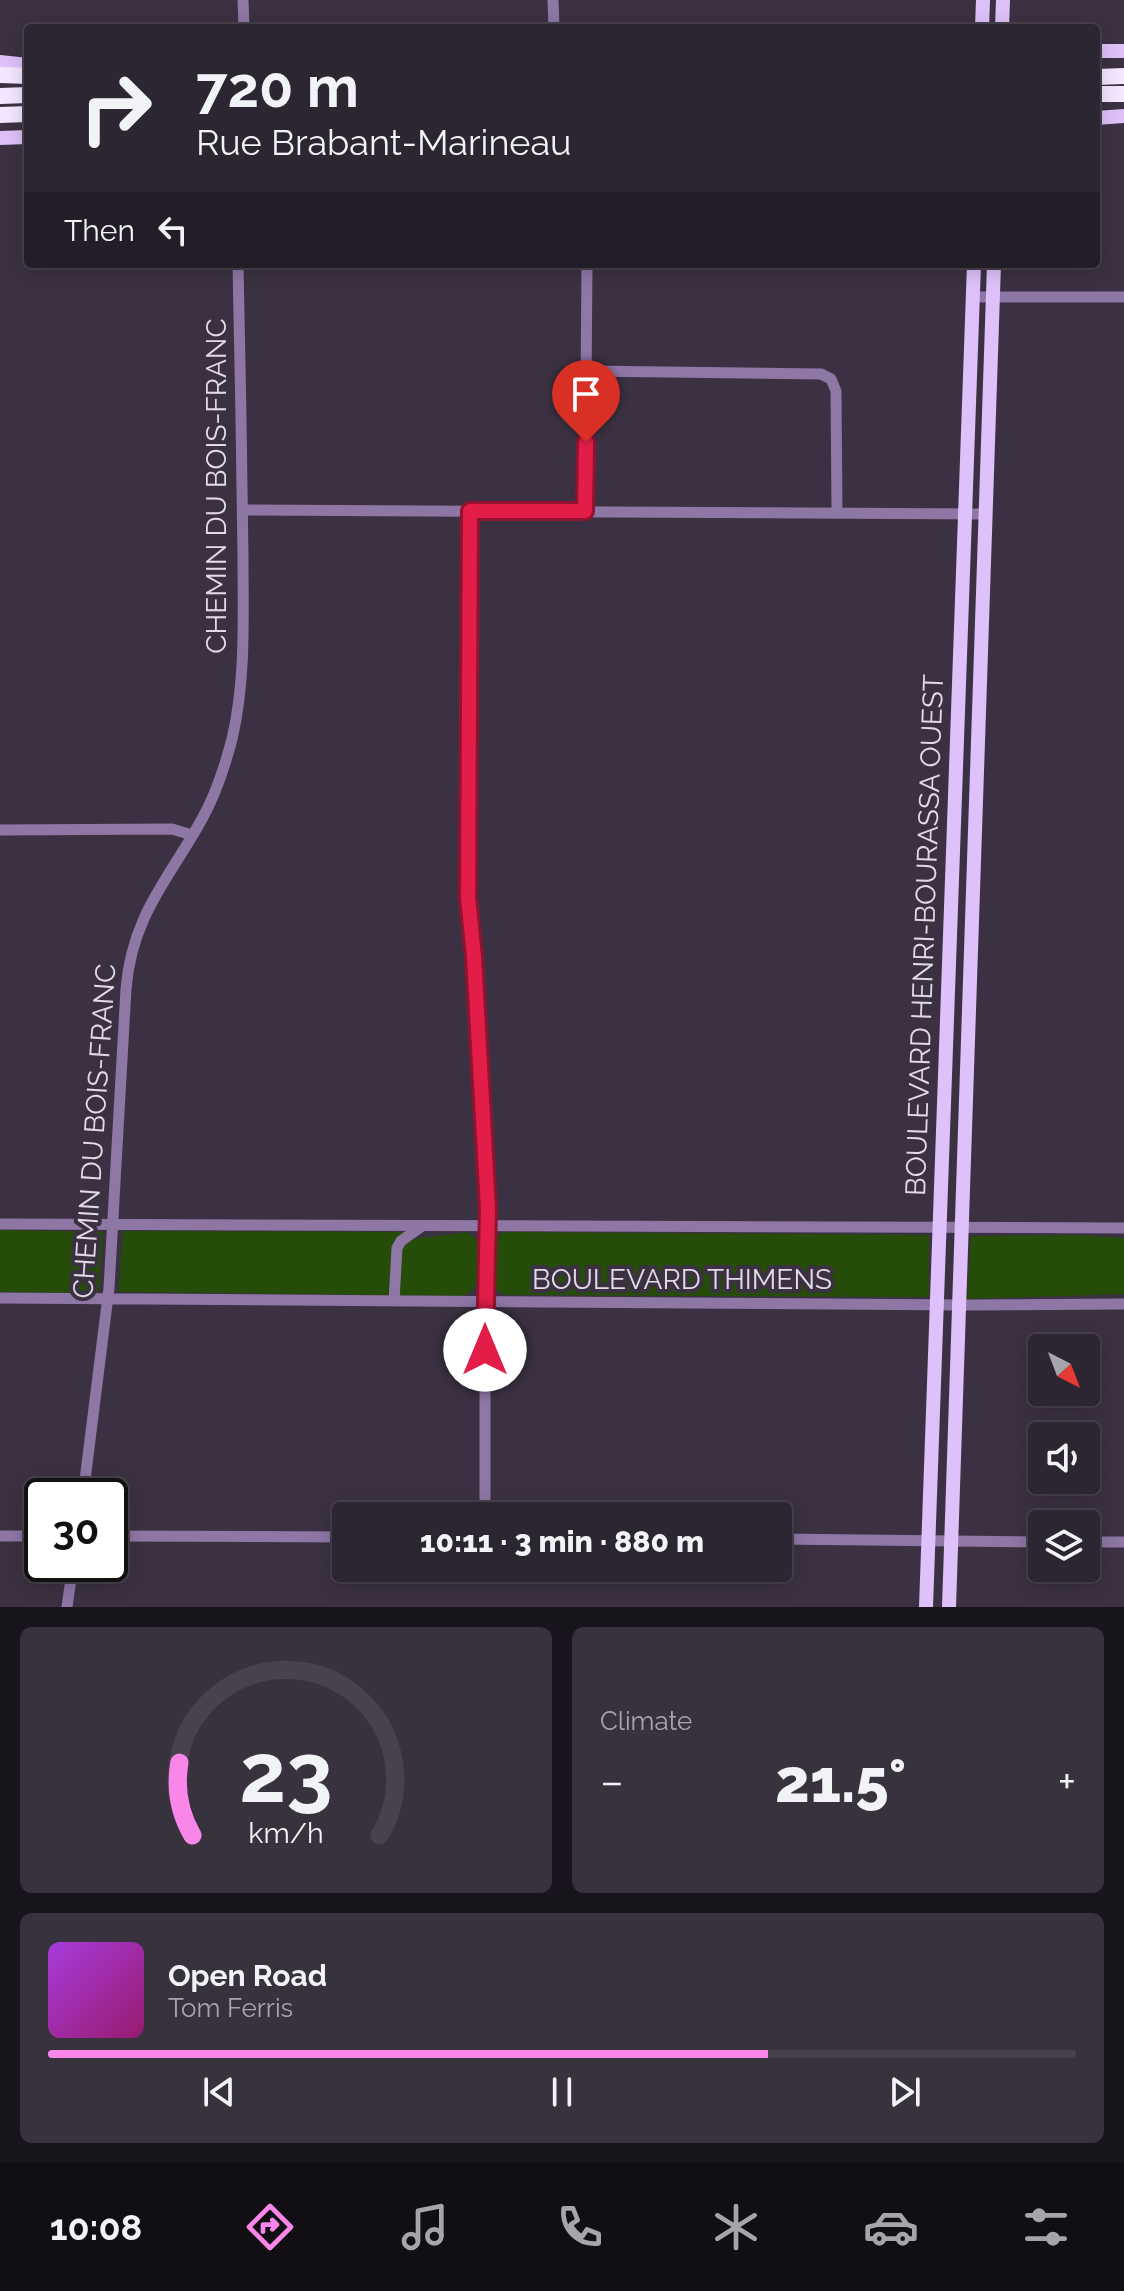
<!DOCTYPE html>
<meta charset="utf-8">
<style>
body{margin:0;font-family:Raleway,sans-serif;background:#38313e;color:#f1f3f6;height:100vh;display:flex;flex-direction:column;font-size:30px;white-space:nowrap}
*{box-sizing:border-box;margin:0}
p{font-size:26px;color:#a6a5ac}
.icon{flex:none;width:44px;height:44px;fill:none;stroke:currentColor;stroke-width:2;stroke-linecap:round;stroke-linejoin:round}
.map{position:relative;height:1607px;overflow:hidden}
.panel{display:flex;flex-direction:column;gap:20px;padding:20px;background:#18141c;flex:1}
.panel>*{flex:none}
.top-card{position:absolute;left:24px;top:24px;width:1076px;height:244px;border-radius:8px;box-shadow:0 4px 20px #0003,0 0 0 2px #48424d;background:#2c2532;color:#f1f3f6;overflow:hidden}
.needle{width:52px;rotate:138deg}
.fabs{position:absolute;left:1028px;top:1334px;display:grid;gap:16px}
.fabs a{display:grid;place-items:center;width:72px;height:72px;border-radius:8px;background:#2c2532;box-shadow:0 4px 20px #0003,0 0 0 2px #48424d;font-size:40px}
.speed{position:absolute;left:24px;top:1478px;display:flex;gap:16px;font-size:40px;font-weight:700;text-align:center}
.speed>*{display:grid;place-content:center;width:104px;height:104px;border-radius:50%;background:#2c2532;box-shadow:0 4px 20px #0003,0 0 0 2px #48424d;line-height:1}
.speed .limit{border:4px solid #111;border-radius:12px;background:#fff;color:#111}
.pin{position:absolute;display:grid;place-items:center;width:68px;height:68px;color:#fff;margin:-82px -34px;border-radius:50% 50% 50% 0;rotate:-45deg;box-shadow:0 0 8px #0007}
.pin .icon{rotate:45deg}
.me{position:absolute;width:88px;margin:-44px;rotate:0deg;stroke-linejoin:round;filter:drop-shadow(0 0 6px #0008)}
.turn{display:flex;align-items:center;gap:28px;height:168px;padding:0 40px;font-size:36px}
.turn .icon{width:104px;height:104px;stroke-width:2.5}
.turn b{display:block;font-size:56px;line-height:68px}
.then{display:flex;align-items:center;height:76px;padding:0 40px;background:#0003;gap:16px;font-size:30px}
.big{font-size:60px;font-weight:800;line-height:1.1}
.panel .card{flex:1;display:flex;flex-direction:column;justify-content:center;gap:12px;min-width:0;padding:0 28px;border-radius:12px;background:#38313e}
.panel .dial{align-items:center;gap:0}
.dial svg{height:208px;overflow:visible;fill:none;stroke:#48424d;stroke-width:7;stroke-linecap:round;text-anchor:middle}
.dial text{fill:#f1f3f6;stroke:none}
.song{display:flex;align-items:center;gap:24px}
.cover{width:96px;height:96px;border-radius:12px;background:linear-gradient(135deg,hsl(280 70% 55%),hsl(320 70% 35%))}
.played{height:8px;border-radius:4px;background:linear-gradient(90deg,#f987e9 70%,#48424d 70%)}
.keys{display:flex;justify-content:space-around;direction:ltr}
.heat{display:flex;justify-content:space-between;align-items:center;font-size:44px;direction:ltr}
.panel .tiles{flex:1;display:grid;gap:20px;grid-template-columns:1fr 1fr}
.card:last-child{grid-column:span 2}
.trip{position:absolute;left:332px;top:1502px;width:460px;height:80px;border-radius:8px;background:#2c2532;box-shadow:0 4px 20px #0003,0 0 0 2px #48424d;font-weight:800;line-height:80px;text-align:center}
.menu{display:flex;height:128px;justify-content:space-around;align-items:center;background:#120f14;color:#a6a5ac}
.menu .icon{width:56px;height:56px}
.menu .current{color:#f987e9}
.menu b{font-size:36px;color:#f1f3f6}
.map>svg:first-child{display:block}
.green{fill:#254c08}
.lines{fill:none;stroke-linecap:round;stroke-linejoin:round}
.minor{stroke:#8e77a5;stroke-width:11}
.major{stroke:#dec1fa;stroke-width:14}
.highway{stroke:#f3e7ff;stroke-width:16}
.route-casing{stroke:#92132f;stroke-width:20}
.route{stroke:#e11d48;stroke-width:14}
.labels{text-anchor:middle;stroke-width:8;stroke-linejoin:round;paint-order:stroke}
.street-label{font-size:28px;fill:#e2dbe6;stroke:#3b3142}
</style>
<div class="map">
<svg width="1124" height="1607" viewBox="0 0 1124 1607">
<rect width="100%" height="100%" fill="#3b3142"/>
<path class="green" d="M0,1230L103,1232L99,1291L93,1293L0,1292Z
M123,1231L404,1232L406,1242C423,1235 448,1236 467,1232L478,1241C479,1260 485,1288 463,1296L118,1292Z
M504,1232L929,1235V1297L504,1295L494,1289L492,1284C493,1267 486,1239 504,1232Z
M1079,1235L1124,1238V1294L967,1299L971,1236Z"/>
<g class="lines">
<path class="minor" d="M243,0L244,28
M553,0L554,28
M973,297H1124
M586,371L821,374L831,379L836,391L837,512
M243,510L985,514
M470,511L468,897L473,941L488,1208L485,1236V1516
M585,511L587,264
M0,830L172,829L192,835
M0,1224L1124,1228
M0,1298L966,1305L1124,1304
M394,1301L397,1248L401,1241L422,1226
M83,1496L109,1288L126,989C132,915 169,879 202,819C216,794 225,766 232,739C246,680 243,617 243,557C242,459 240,362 238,264
M0,1536H42
M110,1536L346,1537
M778,1539L1042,1542
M1086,1542H1124
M67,1607L73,1564"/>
<path class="major" d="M982,28L983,0
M1002,28L1003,0
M1096,51H1124
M0,62L28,65
M1096,118L1124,116
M0,138L28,137
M926,1607L974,264
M949,1607L994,264"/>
<path class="highway" d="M0,75L28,76
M1096,77L1124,76
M1096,94H1124
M0,96L28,95
M0,115L28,114"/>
</g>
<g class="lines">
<g class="route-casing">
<path id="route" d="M485,1350L488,1208L474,957L468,897L470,511H585L586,442"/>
</g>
<use href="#route" class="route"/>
</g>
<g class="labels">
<g class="street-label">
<text transform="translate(216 486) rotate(-90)" y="10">CHEMIN DU BOIS-FRANC</text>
<text transform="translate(924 935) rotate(-88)" y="10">BOULEVARD HENRI-BOURASSA OUEST</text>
<text transform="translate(94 1131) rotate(-86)" y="10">CHEMIN DU BOIS-FRANC</text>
<text x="682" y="1289">BOULEVARD THIMENS</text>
</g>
</g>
</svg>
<div class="fabs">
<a><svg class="needle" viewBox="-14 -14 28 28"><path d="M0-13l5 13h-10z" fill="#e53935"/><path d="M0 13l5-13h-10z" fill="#a6a5ac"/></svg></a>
<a><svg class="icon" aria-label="sound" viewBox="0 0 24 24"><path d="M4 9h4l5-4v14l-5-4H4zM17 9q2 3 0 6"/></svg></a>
<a><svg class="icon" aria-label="layers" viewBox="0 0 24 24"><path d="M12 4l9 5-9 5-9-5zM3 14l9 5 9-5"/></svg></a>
</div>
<div class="speed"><div class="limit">30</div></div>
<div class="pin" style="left:586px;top:442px;background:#d93025"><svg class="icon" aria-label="arrive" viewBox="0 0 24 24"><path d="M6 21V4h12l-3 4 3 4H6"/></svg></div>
<svg class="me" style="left:485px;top:1350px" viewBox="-20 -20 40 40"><circle r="19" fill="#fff"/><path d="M0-13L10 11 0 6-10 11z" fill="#e11d48"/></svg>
<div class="trip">10:11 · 3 min · 880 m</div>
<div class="top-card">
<div class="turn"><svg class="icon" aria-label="right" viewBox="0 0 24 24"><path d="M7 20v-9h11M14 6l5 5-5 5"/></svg><div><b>720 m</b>Rue Brabant-Marineau</div></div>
<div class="then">Then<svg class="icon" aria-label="left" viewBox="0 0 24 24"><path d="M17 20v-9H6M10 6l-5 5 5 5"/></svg></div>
</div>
</div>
<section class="panel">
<div class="tiles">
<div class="card dial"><svg viewBox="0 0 100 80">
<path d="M14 69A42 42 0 1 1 86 69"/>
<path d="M14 69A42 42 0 0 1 9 41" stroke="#f987e9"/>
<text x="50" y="56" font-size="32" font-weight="700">23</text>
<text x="50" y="72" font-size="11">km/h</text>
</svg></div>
<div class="card"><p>Climate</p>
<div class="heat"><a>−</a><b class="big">21.5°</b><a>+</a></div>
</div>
<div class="card">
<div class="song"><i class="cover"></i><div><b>Open Road</b><p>Tom Ferris</p></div></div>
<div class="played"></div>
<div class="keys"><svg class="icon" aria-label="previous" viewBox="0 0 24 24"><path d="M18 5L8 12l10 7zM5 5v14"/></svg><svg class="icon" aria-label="pause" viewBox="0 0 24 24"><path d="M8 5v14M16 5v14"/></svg><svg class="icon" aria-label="next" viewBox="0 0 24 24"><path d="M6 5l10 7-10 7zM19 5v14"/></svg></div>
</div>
</div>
</section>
<nav class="menu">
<b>10:08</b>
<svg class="icon current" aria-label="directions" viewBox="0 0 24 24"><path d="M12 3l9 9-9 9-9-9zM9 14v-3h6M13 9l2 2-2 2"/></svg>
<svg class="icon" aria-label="music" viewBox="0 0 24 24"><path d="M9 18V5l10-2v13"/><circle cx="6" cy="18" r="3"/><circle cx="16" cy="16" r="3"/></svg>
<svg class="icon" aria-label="phone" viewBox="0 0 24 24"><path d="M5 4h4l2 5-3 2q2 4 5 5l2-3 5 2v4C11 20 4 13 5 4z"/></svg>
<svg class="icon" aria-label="climate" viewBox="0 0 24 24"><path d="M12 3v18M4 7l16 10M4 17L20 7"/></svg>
<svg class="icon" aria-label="car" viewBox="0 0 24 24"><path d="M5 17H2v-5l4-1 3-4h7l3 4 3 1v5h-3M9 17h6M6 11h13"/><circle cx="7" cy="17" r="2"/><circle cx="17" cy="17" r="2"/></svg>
<svg class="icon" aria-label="filters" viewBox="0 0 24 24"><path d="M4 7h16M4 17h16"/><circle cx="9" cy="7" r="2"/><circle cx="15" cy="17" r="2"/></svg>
</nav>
